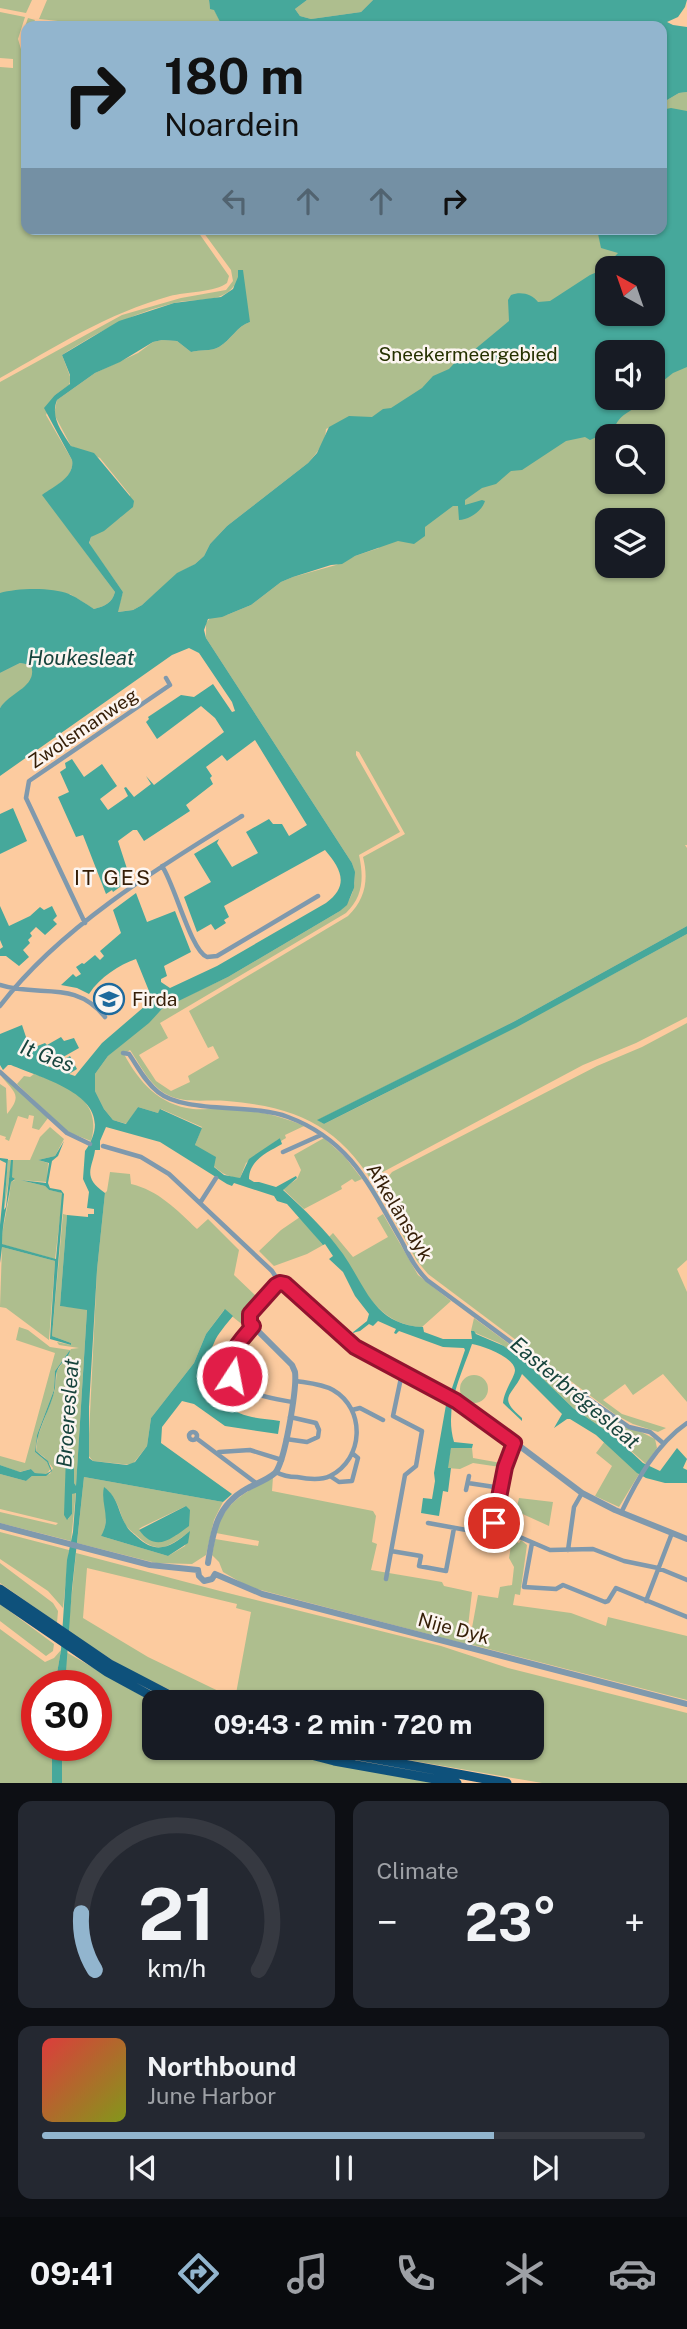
<!DOCTYPE html>
<meta charset="utf-8">
<style>
body{margin:0;font-family:"Public Sans",sans-serif;background:#242831;color:#f1f3f6;height:100vh;display:flex;flex-direction:column;font-size:26px;white-space:nowrap}
*{box-sizing:border-box;margin:0}
p{font-size:23px;color:#9ea1a6}
.icon{flex:none;width:38px;height:38px;fill:none;stroke:currentColor;stroke-width:2;stroke-linecap:round;stroke-linejoin:round}
.map{position:relative;height:1783px;overflow:hidden}
.drawer{display:flex;flex-direction:column;gap:18px;padding:18px;background:#0d0f14;flex:1}
.drawer>*{flex:none}
.guide{position:absolute;left:21px;top:21px;width:646px;height:214px;border-radius:14px;box-shadow:0 2px 5px #0004;background:#92b5ce;color:#111;overflow:hidden}
.needle{width:46px;rotate:320deg}
.fabs{position:absolute;left:595px;top:256px;display:grid;gap:14px}
.fabs a{display:grid;place-items:center;width:70px;height:70px;border-radius:14px;background:#171b24;box-shadow:0 2px 5px #0004;font-size:35px}
.speed{position:absolute;left:21px;top:1670px;display:flex;gap:14px;font-size:35px;font-weight:700;text-align:center}
.speed>*{display:grid;place-content:center;width:91px;height:91px;border-radius:50%;background:#171b24;box-shadow:0 2px 5px #0004;line-height:1}
.speed .limit{border:10px solid #d22;background:#fff;color:#111}
.pin{position:absolute;display:grid;place-items:center;width:60px;height:60px;color:#fff;margin:-30px;border:4px solid #fff;border-radius:50%;box-shadow:0 2px 7px #0007}
.me{position:absolute;width:77px;margin:-38px;rotate:11deg;stroke-linejoin:round;filter:drop-shadow(0 0 5px #0008)}
.turn{display:flex;align-items:center;gap:24px;height:147px;padding:0 28px;font-size:32px}
.turn .icon{width:91px;height:91px;stroke-width:2.5}
.turn b{display:block;font-size:49px;line-height:60px}
.lanes{display:flex;align-items:center;height:66px;padding:0 28px;background:#0003;justify-content:center;gap:35px;direction:ltr}
.lanes .off{opacity:.35}
.big{font-size:52px;font-weight:700;line-height:1.1}
.drawer .tile{flex:1;display:flex;flex-direction:column;justify-content:center;gap:10px;min-width:0;padding:0 24px;border-radius:14px;background:#242831}
.drawer .dial{align-items:center;gap:0}
.dial svg{height:182px;overflow:visible;fill:none;stroke:#363941;stroke-width:7;stroke-linecap:round;text-anchor:middle}
.dial text{fill:#f1f3f6;stroke:none}
.song{display:flex;align-items:center;gap:21px}
.cover{width:84px;height:84px;border-radius:10px;background:linear-gradient(135deg,hsl(0 70% 55%),hsl(70 70% 35%))}
.played{height:7px;border-radius:4px;background:linear-gradient(90deg,#92b5ce 75%,#363941 75%)}
.keys{display:flex;justify-content:space-around;direction:ltr}
.heat{display:flex;justify-content:space-between;align-items:center;font-size:38px;direction:ltr}
.drawer .tiles{flex:1;display:grid;gap:18px;grid-template-columns:1fr 1fr}
.tile:last-child{grid-column:span 2}
.trip{position:absolute;left:142px;top:1690px;width:402px;height:70px;border-radius:14px;background:#171b24;box-shadow:0 2px 5px #0004;font-weight:700;line-height:70px;text-align:center}
.dock{display:flex;height:112px;justify-content:space-around;align-items:center;background:#090b0e;color:#9ea1a6}
.dock .icon{width:49px;height:49px}
.dock .current{color:#92b5ce}
.dock b{font-size:32px;color:#f1f3f6}
.map>svg:first-child{display:block}
.green{fill:#aebe8e;fill-rule:evenodd}
.water{fill:#46a89b;fill-rule:evenodd}
.lines{fill:none;stroke-linecap:round;stroke-linejoin:round}
.minor{stroke:#7f99ad;stroke-width:4.5}
.tertiary{stroke:#7f99ad;stroke-width:6}
.motorway{stroke:#0e517b;stroke-width:9}
.route-casing{stroke:#92132f;stroke-width:18}
.route{stroke:#e11d48;stroke-width:12}
.labels{text-anchor:middle;stroke-width:5;stroke-linejoin:round;paint-order:stroke}
.park-label{font-size:19px;fill:#253100;stroke:#fcf5f0}
.street-label{font-size:19px;fill:#351e07;stroke:#fcf5f0}
.poi-label{font-size:19px;fill:#351e07;stroke:#fcf5f0;text-anchor:start}
.water-label{font-size:21px;font-style:italic;fill:#17443d;stroke:#fcf5f0}
.neighbourhood-label{font-size:21px;letter-spacing:2px;fill:#351e07;stroke:#fcf5f0}
</style>
<div class="map">
<svg width="687" height="1783" viewBox="0 0 687 1783">
<rect width="100%" height="100%" fill="#fccb9f"/>
<path class="green" d="M0,0H32L26,13L0,8Z
M47,0H209L210,9H214L222,26H105L39,19Z
M307,0H373L361,12L311,19L300,16L295,9Z
M0,12L25,17L18,39L23,56C20,41 23,32 28,18L35,20L32,26H26V229H196L229,276L227,283C216,292 185,292 170,296C108,313 55,347 0,378V67L13,68V59L0,58Z
M687,92V845H685L687,848V926L515,1021L318,1120L324,1124C446,1063 567,1000 687,934V1017L636,1043L583,1065L381,1173L386,1188L380,1194C342,1128 301,1107 227,1101C207,1099 187,1104 168,1095C150,1086 141,1066 130,1050L124,1054C139,1082 159,1105 193,1109C203,1110 214,1108 225,1109C254,1110 278,1115 304,1126L285,1135L286,1138L281,1141L280,1138L246,1163L240,1178C218,1177 209,1160 195,1145L202,1127L161,1109L158,1113L138,1107L127,1124L113,1120L104,1109L95,1091V1074L108,1056L166,1006L228,977L340,911C354,899 358,880 352,863L206,638V623L211,617L227,615L251,605L281,582L293,577L336,565L355,556L379,548L334,425L326,429C326,442 316,454 308,463L227,526L210,544L204,556L195,564L179,573L142,605L133,610L117,612L123,592L89,544L91,537L121,517L130,495L100,458L71,446L54,414L57,400L95,373L138,353L153,342L162,340L177,341L191,352C201,349 210,352 219,347C231,340 237,326 250,322L234,286C221,304 194,298 174,303C130,314 100,331 62,355L71,379L69,385L55,395L46,415L72,460C75,477 55,486 43,495L115,592C112,603 105,606 94,609L70,594L0,593V382L122,315L181,298L226,290L233,281L231,270L201,229H662V103L679,93ZM607,268H653V313H607ZM607,352H653V397H607ZM607,436H653V481H607ZM607,520H653V565H607ZM356,751L359,752L405,834L363,857C369,880 365,900 348,916L189,1011L208,1048L213,1046L219,1058L188,1076L190,1082L171,1091L156,1081L139,1055L168,1038L160,1023L346,913C363,897 364,878 359,855L400,832L356,755Z
M20,663L31,665L33,668L31,682L4,703L0,708V673Z
M687,1023V1260L677,1269L687,1292V1402L663,1374L633,1395L625,1384L603,1400L622,1414L666,1428L658,1432L633,1424L616,1415L428,1274L417,1261L382,1198L389,1192L388,1177L392,1172L597,1066L642,1047Z
M0,1074L48,1118L39,1130L32,1128L34,1116L29,1115L28,1119L18,1116L9,1141L5,1139L6,1137L0,1135V1084L6,1088L7,1114C25,1093 11,1091 0,1074Z
M34,1074C67,1085 103,1100 91,1141L68,1132L17,1084L24,1076L30,1077Z
M50,1127L64,1139L55,1156L38,1160L48,1163L47,1182L20,1180L45,1186L49,1190L63,1193L55,1259L1,1244C3,1222 9,1204 11,1182L15,1180L12,1177V1160L4,1210L8,1160H30L40,1137Z
M324,1138L345,1157L362,1179L355,1182L352,1179L341,1186L342,1189L304,1209L283,1189L297,1179L301,1170L294,1155Z
M110,1172L130,1174L131,1184C158,1190 177,1210 197,1229L208,1219L239,1250L234,1275L259,1299L247,1312L248,1329L224,1310L206,1334L194,1363L151,1418L147,1446L132,1465L93,1461L88,1455L97,1270L105,1193L107,1191Z
M63,1214L67,1215L60,1306L87,1309L76,1487L74,1483V1458L66,1455V1519H68L72,1514V1494L76,1491L71,1541L0,1523V1512L56,1525L58,1523L0,1509V1474L26,1481L32,1476L50,1474L53,1468L44,1457L36,1451L38,1436L55,1390L57,1371L71,1349L79,1348L59,1345L57,1342L71,1345V1343L52,1336Z
M383,1214L418,1275L451,1301L422,1327C370,1325 357,1271 329,1237L333,1233L353,1257L388,1237L377,1218Z
M300,1217L322,1244H325L307,1254L274,1266L259,1251L281,1230Z
M2,1247L55,1261L49,1340L6,1308L0,1307Z
M474,1318L577,1394L615,1419L655,1439L657,1448L646,1464L614,1436L573,1408L531,1367L510,1350L499,1343L471,1331Z
M19,1327L28,1330L50,1347L70,1350L55,1371L54,1390L37,1435L35,1452L47,1462L51,1468L46,1475L35,1473L31,1469L19,1472L0,1465V1456L25,1463L55,1353L16,1340Z
M460 1389a14 14 0 1 1 28 0a14 14 0 1 1-28 0Z
M605,1441L639,1474L619,1507L595,1496L612,1466L596,1453Z
M451,1447L472,1448L473,1458L501,1463L500,1467L473,1463L460,1469L447,1468Z
M84,1477L223,1502L214,1520L206,1555L192,1564L156,1563L77,1543ZM105,1488C117,1497 119,1510 124,1522C127,1528 131,1531 136,1535C157,1555 168,1548 189,1532L185,1546L168,1556L101,1536L104,1534L107,1510ZM186,1506L177,1535C161,1541 150,1546 139,1529L142,1527Z
M273,1477L272,1491L373,1511L376,1516L372,1542L377,1544L371,1570L442,1582L444,1586L472,1592L466,1644L249,1587L223,1572L219,1562L212,1555L215,1539L258,1546L259,1541L216,1533C223,1502 247,1492 273,1477Z
M519,1498L553,1502L549,1526L516,1511Z
M0,1532L69,1550L63,1608L48,1591L0,1559Z
M512,1540L519,1543L521,1540L527,1545L520,1595L515,1594L513,1605L571,1613L606,1626L608,1617L687,1636V1700L469,1644L478,1595L498,1598L500,1587L512,1585L514,1567L509,1558Z
M76,1553L220,1591L441,1646L508,1668L687,1713V1783H542L339,1748H532V1703H197L123,1667L68,1631ZM87,1568L237,1604L236,1608L251,1612L235,1699L148,1657L83,1618Z
M0,1563L53,1603L58,1611L57,1623L0,1583Z
M0,1604L54,1644L53,1651L46,1656L0,1621Z
M0,1629L45,1662L54,1658L61,1650L55,1685H37V1745H52V1783H0Z
M66,1652L154,1703V1748H271L330,1764L435,1783H62V1745H96V1685H65V1681H69L65,1680Z"/>
<path class="water" d="M209,0H307L295,9L300,16L311,19L361,12L373,0H687L685,7L678,17L667,22L673,25L687,27V92L679,93L662,103L666,109L671,108L687,111V367L673,373L653,389V352H607V397H647C636,412 613,413 614,436H607V440L599,436L590,440L585,437L566,441L522,470L511,471L496,484L482,488L465,500V505L482,500L485,501C482,511 469,520 459,520L458,506H453L425,527V536L414,544L398,541L355,556L342,564L331,565L293,577L281,582L251,605L222,617L208,619L204,630L206,638L352,863L355,872L354,888L347,905L340,911L228,977L162,1009L149,1023L108,1056L95,1074V1091L104,1109L113,1120L126,1124L138,1107L158,1113L160,1109L202,1128L195,1145L216,1157L214,1167L224,1175L240,1178L249,1159L280,1138L282,1144C268,1152 249,1160 249,1179L254,1182H259L276,1187L296,1176L297,1178L283,1190C304,1209 326,1230 343,1254C366,1287 374,1325 423,1327L424,1332L443,1339H472L471,1331H474L476,1334L504,1346L531,1367L573,1408L614,1436L643,1463L660,1471L677,1448L687,1459L683,1468L687,1470V1483H665L646,1478L637,1473L596,1435L570,1419H567L554,1428L562,1414L522,1374C513,1396 496,1396 522,1418V1421L503,1403C504,1390 515,1377 515,1370C514,1357 483,1346 472,1344C461,1376 444,1407 454,1442L473,1444L472,1448H451L448,1468H451L448,1492L443,1491L439,1516L421,1513L423,1498L432,1499L435,1481L434,1473L446,1405L450,1403L451,1391L465,1350L464,1348L443,1347L399,1331L396,1334L394,1333L396,1329L378,1321L373,1326L369,1324L360,1331L352,1333L367,1321L369,1314L355,1296L343,1272L329,1259L333,1256L325,1244L323,1245L287,1204L277,1201L274,1196L234,1183L232,1186L227,1184L160,1142L106,1127L100,1141V1150H95C93,1167 81,1177 105,1193L97,1270L89,1407V1458L93,1461L127,1465L135,1462L147,1446L151,1418L194,1363L206,1334L225,1309L233,1316C226,1325 218,1333 214,1343C199,1373 215,1407 248,1416C258,1419 269,1419 280,1421L278,1434L225,1426L194,1404L182,1401L162,1427L161,1443L232,1494L223,1502L84,1477L72,1589L65,1685H55L61,1650L67,1560L73,1532L76,1493L72,1494V1514L67,1520L64,1515L66,1455L70,1452L74,1455V1483L76,1486L87,1310L60,1306L67,1215L88,1217V1214H94V1209L87,1208L89,1192L83,1179L85,1151C122,1098 46,1080 11,1065H8L3,1070L0,1065V1034L22,1025L30,1049L45,1043L47,1045L61,1037L64,1041L74,1038L79,1048L49,1065L38,1061L50,1067L70,1056L77,1069L69,1074L75,1076L102,1043L145,1006L151,996L136,959C119,965 100,977 89,994L77,988L61,985L73,974L76,977L81,974L76,967L82,963L84,964L95,955L100,960L104,956L100,951L121,933L113,910L136,893L147,922L175,911L191,952L164,966L167,976L161,979V982L170,988L217,966L326,903C350,885 341,869 325,850L224,906L229,917L224,920L226,923L215,930L211,924L197,932L184,897L211,882L194,854L219,839L217,843L232,867L258,853L246,832L269,819L273,824H282L289,836L307,825L255,740L227,761L222,755L206,767L212,776L210,778L213,784L186,805L190,811L144,841L137,830H133L118,841L130,878L123,881L124,884L113,892L112,890L106,894L83,835L76,837L58,797L69,792L60,772L66,768L65,763L72,759L84,777L102,764L117,786L100,799L108,810L128,796L124,788L126,787L134,797L151,784L146,776L154,785L224,732L215,718L201,706L157,739L146,722L149,719L148,717L181,695L194,697L213,684L232,712L235,711L232,702L199,653L189,648L172,655L0,776V708C11,691 38,687 31,665L20,663L0,673V593C17,588 52,587 69,594C78,598 86,604 94,609C105,606 112,603 115,592L42,495C55,486 75,477 72,460L44,408L55,395L70,384V375L62,355L119,321L174,303L221,297L233,289L238,277V270H243L250,322C237,326 231,340 219,347C210,352 201,349 191,352L177,341L162,340L153,342L120,362L95,373L57,400C50,417 62,432 71,446L94,453L134,501L133,507L104,531L91,537L89,543L123,592L118,612L133,610L142,605L177,573L195,564L204,556L210,544L227,526L308,463L317,453L329,427L349,416L372,417L383,409L391,408L422,388L433,376L449,369L460,357L474,350L509,321L508,300L511,295C521,291 532,294 538,302L550,301L590,275L602,270L618,253L601,248L597,229H662V26H222L214,10L210,9ZM607,268H653V313H607Z
M13,808L27,841L0,854V814Z
M0,906L9,926L30,916L40,907L44,910L52,906L57,916L53,920L57,924L45,935L36,927L30,933L32,936L28,940L30,943L23,950L29,957L19,966L6,956H0V949L3,947L0,940Z
M687,926V934L517,1027L324,1124L317,1120L515,1021Z
M64,1141L58,1156L52,1161L48,1183L50,1188L61,1190L64,1194L52,1336L71,1343V1345L50,1339L55,1261L2,1247L0,1263V1225L6,1163L0,1160V1158L8,1159L4,1210L6,1207L11,1160H13L12,1177L15,1179L11,1182C8,1204 2,1222 2,1244L56,1259L62,1193L49,1190L45,1186L20,1180L46,1183L49,1163L38,1160L55,1156Z
M70,1350C70,1356 60,1363 57,1371C55,1377 56,1382 55,1388C51,1409 36,1430 36,1451L48,1461L52,1471L46,1476H32L26,1481L0,1474V1465L20,1472L31,1469L35,1473L46,1474L51,1471L47,1462L35,1452L37,1435L54,1390L55,1371Z
M104,1487C119,1498 117,1510 126,1525C128,1530 133,1533 137,1537C157,1556 172,1546 190,1531L188,1543L168,1556L101,1536C112,1518 100,1504 104,1487Z
M186,1506L190,1510L189,1526C171,1539 156,1553 139,1530Z
M52,1745H62V1783H52Z"/>
<g class="lines">
<path class="minor" d="M162,866C175,885 191,951 207,957L217,956L318,896
M85,923L26,798L29,781L170,685L166,678
M0,985C39,998 75,979 105,1017
M0,1006C59,928 159,867 242,816
M123,1053L129,1054C138,1067 145,1082 158,1092C185,1114 251,1103 288,1117C350,1140 370,1186 401,1240C409,1255 415,1268 427,1280L573,1388L629,1427L650,1432L663,1443
M0,1072L67,1133L90,1144
M103,1146L141,1157L169,1174L272,1271L280,1283
M283,1152L321,1135
M200,1203L216,1178
M253,1326C245,1336 234,1346 231,1359C221,1392 270,1398 292,1402
M230,1365C241,1370 250,1378 251,1391
M352,1410L360,1408L383,1420
M189 1436a4 4 0 1 1 8 0a4 4 0 1 1-8 0Z
M196,1438L256,1483
M286,1439L307,1442L318,1437L319,1430L316,1423L290,1417
M219,1452L250,1450L282,1460
M276,1472C283,1476 289,1477 297,1477C307,1479 320,1481 330,1476C364,1459 366,1409 333,1390C322,1384 308,1383 296,1381
M330,1476L339,1482L352,1481L358,1458L352,1453
M468,1483L501,1488
M466,1490L469,1476
M621,1513C637,1480 656,1444 687,1423
M428,1523L483,1533H488L494,1526L505,1467L514,1443
M494,1526L550,1550L593,1549L624,1561L658,1568L687,1580
M532,1543L524,1587L556,1589L563,1585L605,1602L608,1601L616,1588L687,1617
M568,1550L574,1507L582,1493
M391,1551L421,1556L419,1566L446,1571L454,1528
M386,1579L405,1475L416,1466L422,1431L393,1416L402,1373
M646,1601L672,1533"/>
<path class="tertiary" d="M0,1526L150,1565L198,1570
M208,1563C213,1532 216,1506 246,1489C255,1484 267,1480 275,1473C285,1462 297,1388 295,1372L292,1365L250,1323L249,1318L253,1310L280,1283L289,1288L355,1347L480,1416L582,1493L615,1510L687,1539
M198,1570L199,1576L204,1581L212,1579L215,1574
M215,1574L262,1594L687,1704"/>
<path class="motorway" d="M0,1589L110,1664L185,1703
M0,1599L107,1672L164,1703
M284,1748L334,1761L457,1783
M316,1748L507,1783"/>
</g>
<g class="lines">
<g class="route-casing">
<path id="route" d="M232,1376C227,1352 239,1343 253,1326L250,1323V1314L276,1285L280,1283L285,1284L355,1347L456,1401L514,1443L505,1467L494,1523"/>
</g>
<use href="#route" class="route"/>
</g>
<defs>
<g id="university-ring" transform="scale(1.575)"><circle r="9.5" fill="#fcf5f0" stroke="#1e6a9d" stroke-width="1.5"/><path d="M0-5L7-2L0 1L-7-2ZM-4 1L0 2.5L4 1V4Q0 6-4 4Z" fill="#1e6a9d"/></g>
</defs>
<g fill-rule="evenodd">
<use href="#university-ring" x="109" y="999"/>
</g>
<g class="labels">
<g class="park-label">
<text x="468" y="361">Sneekermeergebied</text>
</g>
<g class="street-label">
<text transform="translate(83 728) rotate(-34)" y="7">Zwolsmanweg</text>
<text transform="translate(400 1212) rotate(59)" y="7">Afkelânsdyk</text>
<text transform="translate(454 1628) rotate(15)" y="7">Nije Dyk</text>
</g>
<g class="poi-label">
<text x="132" y="1006">Firda</text>
</g>
<g class="water-label">
<text x="81" y="665">Houkesleat</text>
<text transform="translate(47 1056) rotate(21)" y="7">It Ges</text>
<text transform="translate(575 1393) rotate(40)" y="7">Easterbrégesleat</text>
<text transform="translate(68 1413) rotate(-86)" y="7">Broeresleat</text>
</g>
<g class="neighbourhood-label">
<text x="113" y="885">IT GES</text>
</g>
</g>
</svg>
<div class="fabs">
<a><svg class="needle" viewBox="-14 -14 28 28"><path d="M0-13l5 13h-10z" fill="#e53935"/><path d="M0 13l5-13h-10z" fill="#9ea1a6"/></svg></a>
<a><svg class="icon" aria-label="sound" viewBox="0 0 24 24"><path d="M4 9h4l5-4v14l-5-4H4zM17 9q2 3 0 6"/></svg></a>
<a><svg class="icon" aria-label="search" viewBox="0 0 24 24"><circle cx="10" cy="10" r="6"/><path d="M15 15l6 6"/></svg></a>
<a><svg class="icon" aria-label="layers" viewBox="0 0 24 24"><path d="M12 4l9 5-9 5-9-5zM3 14l9 5 9-5"/></svg></a>
</div>
<div class="speed"><div class="limit">30</div></div>
<div class="pin" style="left:494px;top:1523px;background:#d93025"><svg class="icon" aria-label="arrive" viewBox="0 0 24 24"><path d="M6 21V4h12l-3 4 3 4H6"/></svg></div>
<svg class="me" style="left:232px;top:1376px" viewBox="-20 -20 40 40"><circle r="17" fill="#e11d48" stroke="#fff" stroke-width="3"/><path d="M0-11L8 9 0 5-8 9z" fill="#fff"/></svg>
<div class="trip">09:43 · 2 min · 720 m</div>
<div class="guide">
<div class="turn"><svg class="icon" aria-label="right" viewBox="0 0 24 24"><path d="M7 20v-9h11M14 6l5 5-5 5"/></svg><div><b>180 m</b>Noardein</div></div>
<div class="lanes"><svg class="icon off" aria-label="left" viewBox="0 0 24 24"><path d="M17 20v-9H6M10 6l-5 5 5 5"/></svg><svg class="icon off" aria-label="ahead" viewBox="0 0 24 24"><path d="M12 20V5M6 11l6-6 6 6"/></svg><svg class="icon off" aria-label="ahead" viewBox="0 0 24 24"><path d="M12 20V5M6 11l6-6 6 6"/></svg><svg class="icon" aria-label="right" viewBox="0 0 24 24"><path d="M7 20v-9h11M14 6l5 5-5 5"/></svg></div>
</div>
</div>
<section class="drawer">
<div class="tiles">
<div class="tile dial"><svg viewBox="0 0 100 80">
<path d="M14 69A42 42 0 1 1 86 69"/>
<path d="M14 69A42 42 0 0 1 8 44" stroke="#92b5ce"/>
<text x="50" y="56" font-size="32" font-weight="700">21</text>
<text x="50" y="72" font-size="11">km/h</text>
</svg></div>
<div class="tile"><p>Climate</p>
<div class="heat"><a>−</a><b class="big">23°</b><a>+</a></div>
</div>
<div class="tile">
<div class="song"><i class="cover"></i><div><b>Northbound</b><p>June Harbor</p></div></div>
<div class="played"></div>
<div class="keys"><svg class="icon" aria-label="previous" viewBox="0 0 24 24"><path d="M18 5L8 12l10 7zM5 5v14"/></svg><svg class="icon" aria-label="pause" viewBox="0 0 24 24"><path d="M8 5v14M16 5v14"/></svg><svg class="icon" aria-label="next" viewBox="0 0 24 24"><path d="M6 5l10 7-10 7zM19 5v14"/></svg></div>
</div>
</div>
</section>
<nav class="dock">
<b>09:41</b>
<svg class="icon current" aria-label="directions" viewBox="0 0 24 24"><path d="M12 3l9 9-9 9-9-9zM9 14v-3h6M13 9l2 2-2 2"/></svg>
<svg class="icon" aria-label="music" viewBox="0 0 24 24"><path d="M9 18V5l10-2v13"/><circle cx="6" cy="18" r="3"/><circle cx="16" cy="16" r="3"/></svg>
<svg class="icon" aria-label="phone" viewBox="0 0 24 24"><path d="M5 4h4l2 5-3 2q2 4 5 5l2-3 5 2v4C11 20 4 13 5 4z"/></svg>
<svg class="icon" aria-label="climate" viewBox="0 0 24 24"><path d="M12 3v18M4 7l16 10M4 17L20 7"/></svg>
<svg class="icon" aria-label="car" viewBox="0 0 24 24"><path d="M5 17H2v-5l4-1 3-4h7l3 4 3 1v5h-3M9 17h6M6 11h13"/><circle cx="7" cy="17" r="2"/><circle cx="17" cy="17" r="2"/></svg>
</nav>
